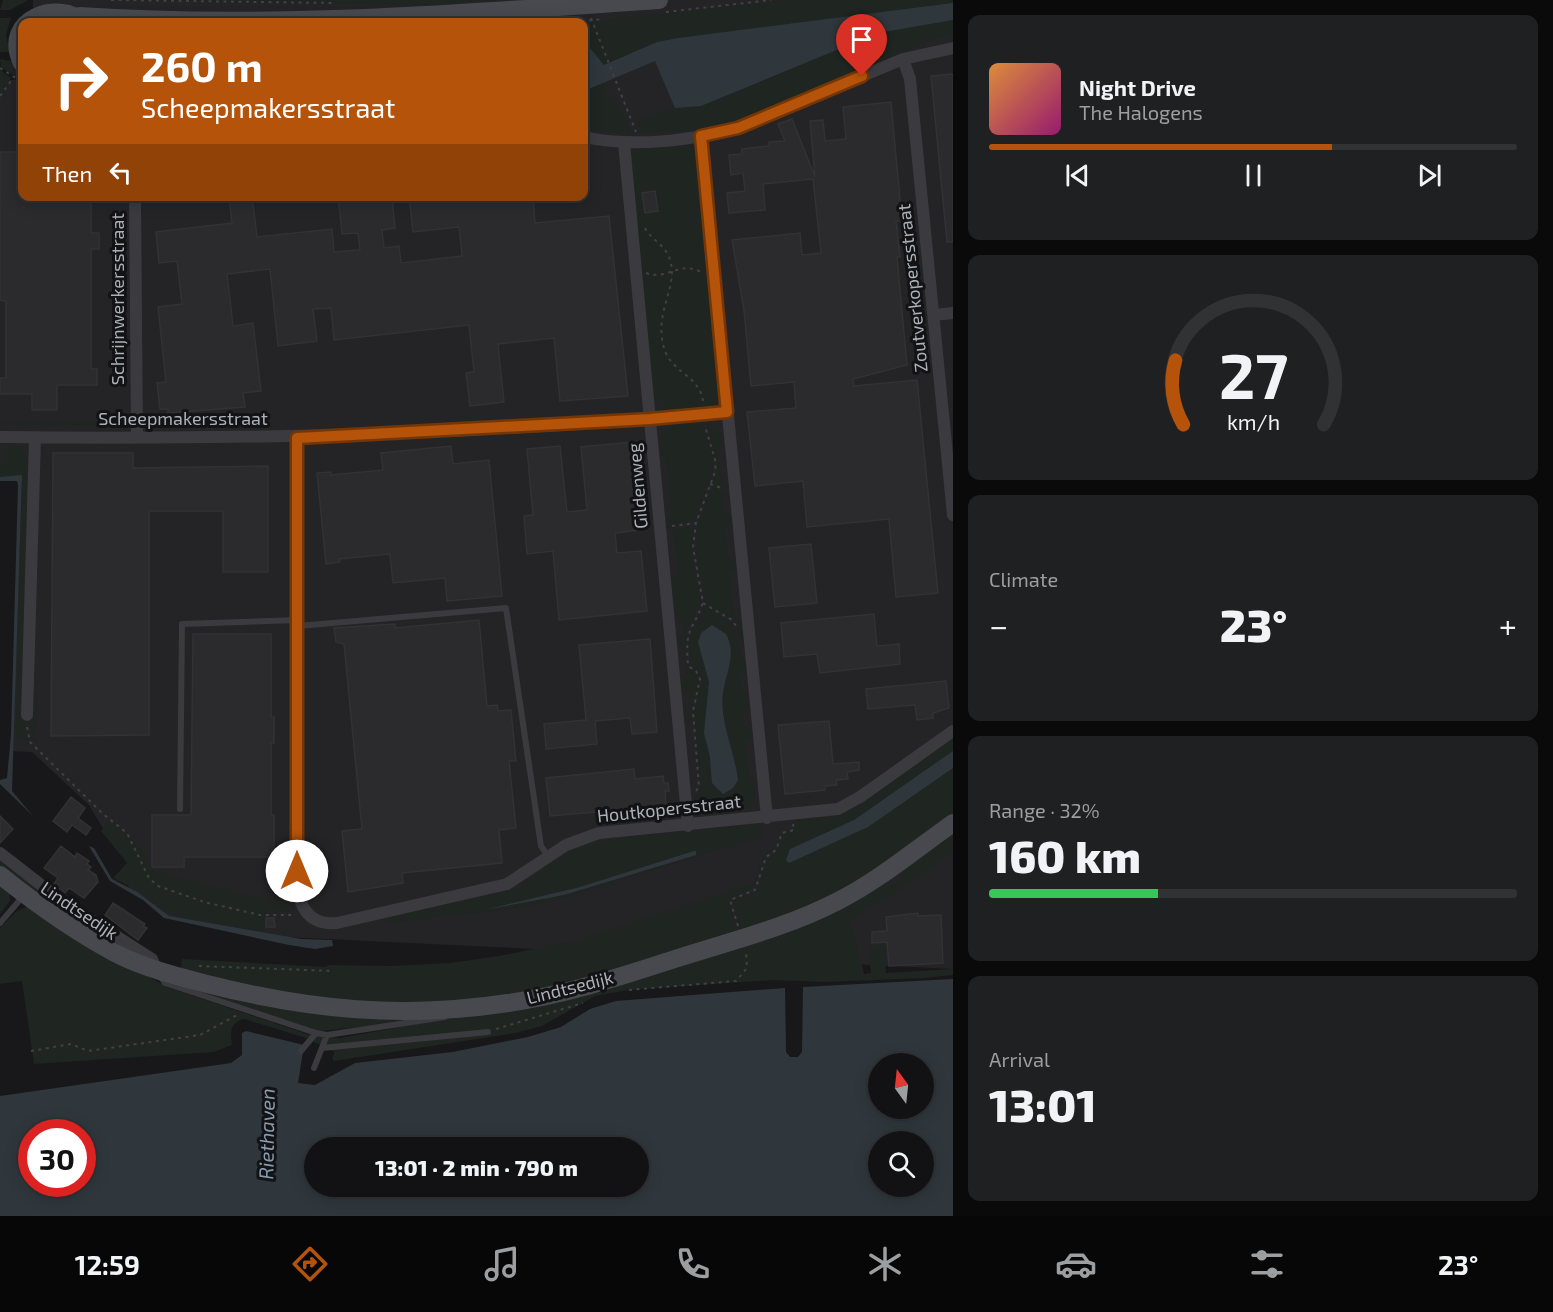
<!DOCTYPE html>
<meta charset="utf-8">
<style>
body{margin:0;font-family:"Exo 2",sans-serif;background:#1f2022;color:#f1f3f6;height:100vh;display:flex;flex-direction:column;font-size:22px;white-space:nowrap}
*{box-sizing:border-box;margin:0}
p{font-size:20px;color:#9c9ea0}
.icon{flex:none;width:33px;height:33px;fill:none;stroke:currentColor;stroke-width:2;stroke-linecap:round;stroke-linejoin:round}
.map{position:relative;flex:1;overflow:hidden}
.side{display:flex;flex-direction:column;gap:15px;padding:15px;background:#0a0a0b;width:600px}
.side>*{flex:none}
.banner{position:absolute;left:18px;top:18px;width:570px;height:183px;border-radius:12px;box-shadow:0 3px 15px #0003,0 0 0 2px #313234;background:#b45309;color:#fff;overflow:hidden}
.needle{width:39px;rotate:345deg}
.tools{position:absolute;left:868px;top:1053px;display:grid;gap:12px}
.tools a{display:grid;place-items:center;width:66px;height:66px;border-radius:50%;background:#121214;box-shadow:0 3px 15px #0003,0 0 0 2px #313234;font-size:30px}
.speed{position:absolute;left:18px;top:1119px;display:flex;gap:12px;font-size:30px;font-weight:700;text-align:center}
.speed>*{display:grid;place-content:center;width:78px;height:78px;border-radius:50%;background:#121214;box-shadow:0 3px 15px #0003,0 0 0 2px #313234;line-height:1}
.speed .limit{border:9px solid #d22;background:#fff;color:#111}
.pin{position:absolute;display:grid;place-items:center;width:51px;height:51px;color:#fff;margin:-62px -26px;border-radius:50% 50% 50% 0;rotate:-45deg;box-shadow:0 0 6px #0007}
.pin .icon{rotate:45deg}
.me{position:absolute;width:66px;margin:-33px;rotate:0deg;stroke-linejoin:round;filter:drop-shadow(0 0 4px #0008)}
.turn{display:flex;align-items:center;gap:21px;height:126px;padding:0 24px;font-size:27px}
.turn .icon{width:78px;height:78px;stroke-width:2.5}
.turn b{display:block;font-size:42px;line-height:51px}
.then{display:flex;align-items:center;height:57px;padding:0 24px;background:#0003;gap:12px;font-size:22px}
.big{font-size:45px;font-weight:800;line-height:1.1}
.side .card{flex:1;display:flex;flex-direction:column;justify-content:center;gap:9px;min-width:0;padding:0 21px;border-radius:12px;background:#1f2022}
.side .dial{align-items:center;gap:0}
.dial svg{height:156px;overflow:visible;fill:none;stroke:#313234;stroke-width:7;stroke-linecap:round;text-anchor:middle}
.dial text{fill:#f1f3f6;stroke:none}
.song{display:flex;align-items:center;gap:18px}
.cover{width:72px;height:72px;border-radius:9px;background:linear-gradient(135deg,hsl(30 70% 55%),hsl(320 70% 35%))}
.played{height:6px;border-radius:3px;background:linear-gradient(90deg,#b45309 65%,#313234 65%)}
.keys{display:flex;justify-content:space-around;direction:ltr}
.heat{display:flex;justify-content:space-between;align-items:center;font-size:33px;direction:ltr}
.charge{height:9px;border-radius:4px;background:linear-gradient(90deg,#34c759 32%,#313234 0)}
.trip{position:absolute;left:304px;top:1137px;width:345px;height:60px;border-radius:30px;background:#121214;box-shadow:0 3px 15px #0003,0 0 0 2px #313234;font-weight:800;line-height:60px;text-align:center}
.menu{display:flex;height:96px;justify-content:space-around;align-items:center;background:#070708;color:#9c9ea0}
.menu .icon{width:42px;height:42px}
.menu .active{color:#b45309}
.menu b{font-size:27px;color:#f1f3f6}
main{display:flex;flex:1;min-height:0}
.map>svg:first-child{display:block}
.built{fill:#242427}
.green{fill:#1f2520;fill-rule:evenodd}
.water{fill:#2f373d;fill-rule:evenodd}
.building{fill:#2b2b2e;stroke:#323236;stroke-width:1.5}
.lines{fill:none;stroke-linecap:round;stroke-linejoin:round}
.path{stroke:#404146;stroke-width:2;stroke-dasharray:3 4.5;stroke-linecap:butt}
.lane{stroke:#3a3a3f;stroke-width:6}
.street{stroke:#3a3a3f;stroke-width:12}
.secondary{stroke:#48494e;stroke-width:18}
.route-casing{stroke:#753606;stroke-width:15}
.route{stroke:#b45309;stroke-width:10}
.labels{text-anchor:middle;stroke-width:6;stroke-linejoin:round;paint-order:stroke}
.street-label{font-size:18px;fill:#acb0b8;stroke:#131315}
.water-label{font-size:20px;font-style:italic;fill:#879cb0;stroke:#131315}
</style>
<main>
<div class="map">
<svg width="953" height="1216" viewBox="0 0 953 1216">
<rect width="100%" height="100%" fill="#18181a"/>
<path class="built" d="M33,0H953V969L263,936L171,919L129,890L127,861L105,832L89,805L32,752L12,751L22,481L0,480V81L22,79V196H584V22H33Z"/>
<path class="green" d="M3,0H28L10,10H0Z
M162,0H495L417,5Z
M788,0H953V3L678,38L657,42L604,65L590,48L584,46L582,22Z
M0,18H11L6,35L10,52H0Z
M953,20V34L934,39L747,117L698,129L642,134L637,122L674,106L676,108L713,102L878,33Z
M0,59L11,61L22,69V81L1,67Z
M0,70L11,78L0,95Z
M603,82L610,100L616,97L631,135L584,129V91Z
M692,145L696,150L713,348L721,393L716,405L711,409C688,411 661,421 653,394L628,149Z
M3,421H110V425L3,424Z
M707,423L715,425L720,432L722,445L718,448L721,480L730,489L712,483C721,461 711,445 707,423Z
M703,424L712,450L713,471L694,522L678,525L664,521L665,518L669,520L672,517L666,459L661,455L660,436L669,427Z
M7,443L22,448L29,463L24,719L29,741L16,739L22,476L0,477V451H4V460H7Z
M711,486L730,493V498L725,495L722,499L724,510L732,517L733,527L728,525L725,529L728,556L737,564L738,573L732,571L730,575L734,614L742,622L745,651L734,620L704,602C704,591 699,580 698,569C693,540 698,513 711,486Z
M665,525L680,529L694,526L692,557L701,602L686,632L685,651L676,644V637L681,639L684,636L681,618L673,611L670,576L675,578L677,575L674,536Z
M704,605L733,624L743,662H746L747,675L743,673L740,676L741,692L750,699L751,712L746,710L743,714L744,725L753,732L754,742L749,739L746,743L749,777L754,782L755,798L751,805C737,816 702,819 695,800L701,787L694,712L702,681L699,673L690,665C687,632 692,633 704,605ZM712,625C720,627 726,632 729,639C736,658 725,676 723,693C720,722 735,752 738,780L717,790L710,777V757L704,733L709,682L698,642L701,633Z
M686,667L695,673L699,680L691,711L692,727L683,720V711L688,713L690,709L689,693L680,686V675L684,678L687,675Z
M33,693H37L36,743L31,740L28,716L33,715Z
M953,739V751L854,820L800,843L789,863L868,827L953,768V816L883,867L812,906L741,932L731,901L758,890L768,858L778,850L783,834L795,831L793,821L828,817L853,808Z
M111,820L139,847L154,871L274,901L273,874H282L283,905L292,906L294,911L266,913L263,932L179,916L163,910L139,891L113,878L127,863L101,831Z
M756,824L764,831L760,837L556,900L516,908L385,923L380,920L516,889L560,856L593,841Z
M950,836L953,851L911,882L850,919L864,974L871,973L868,947L884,946L886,973L953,969V975L925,978L826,982L772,980L629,990L595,996L542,1026L516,1033L334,1061L332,1058L335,1052L306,1038L244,1019C230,1023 230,1031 232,1045L214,1052L34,1064L22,981L0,984V928L17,911L28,906L167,987L307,1034L340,1038L552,999L879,885C905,890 899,874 909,861C915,854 941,842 950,836Z
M778,837L776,848L766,856L755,887L728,900L738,934L629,968L519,995L470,1000L329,1004L168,968H181L182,959L326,967L328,965L389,966L450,963L499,956L578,940L754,883L765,853L775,846Z
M0,860L9,868L141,956L110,946L0,869Z
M0,884L9,887L10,901L0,914Z
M167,977L200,986L445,1012L408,1022L320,1031L306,1029L201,993Z"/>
<path class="water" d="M953,3V20L878,33L701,106L675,108L655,61L584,91V46L590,48L604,65L657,42L678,38Z
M22,475L12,791L33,816L0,784V780L7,778L11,735L18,485L17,481H0V477Z
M712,625L726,634C737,654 726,672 723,693C719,721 735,752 738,780L733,788L723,794L712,783L710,757L704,733L709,682L698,642L701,633Z
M953,751V768L868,827L789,863L786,860L790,849L854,820Z
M89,846L94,848L112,879L137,892L169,916L301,939L332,940L333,946L315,949L289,945L164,918L143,900L110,881Z
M694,851H696V855L564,895L484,910L580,887Z
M953,979V1216H0V1096L231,1063L242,1055V1033L246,1031L304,1045L298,1083L315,1085L355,1063L453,1052L528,1037L561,1027L590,1009L616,1001L785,988L786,1052L790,1057H798L802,1052L803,987ZM879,1064H924V1108H879ZM32,1132H82V1184H32ZM879,1142H924V1186H879ZM315,1148H639V1186H315Z"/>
<path class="building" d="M953,74V242H947L931,76Z
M891,102L902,221H896L900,257H897L907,365L853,379L854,386L917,380L938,593L896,597L889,519L807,527L803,481L755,486L747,412L796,408L794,382L751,386L744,310L732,240L800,233L802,255L821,253L813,179L763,184L765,210L729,213L727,193L745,191L743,173L731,175L729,155L742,154V149L769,146V142L785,141L778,124L792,119L815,177L810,121L823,120L825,141L846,139L843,107Z
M0,152H22V196H91V233H99V249H91V369H97V385H57V410H32V394H0V378H6V301L0,300Z
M655,191L658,211L645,213L642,193Z
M229,196H252L257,237L332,229L334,252L360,250L358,233L342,234L338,196H392L395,228L382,230L384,248L399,246L401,263L462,256L459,227L413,232L409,196H533L535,223L609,216L628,396L560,401L554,338L498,344L504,402L470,406L466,373L474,372L469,325L334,340L331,308L313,309L317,341L278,346L270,269L227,274L233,326L253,323L261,391L243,393L245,407L168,413V409H160L157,383L166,382L158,307L182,304L177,261L159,263L156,232L232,223Z
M631,442L639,530L615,533L617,553L641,551L647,611L559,620L553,551L527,554L524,516L533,515L527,449L560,446L567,512L587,510L581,447Z
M451,446L453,464L489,460L502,596L447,601L445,578L393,583L390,554L339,559L340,562L326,564L317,473L331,472V475L383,470L381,453Z
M53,453H133V468L268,466V572H223V511H149V735L51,736Z
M811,544L817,603L775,607L769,548Z
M874,614L877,646L899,644L900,664L820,673L817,654L784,657L781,623Z
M479,620L487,706L497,705L498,711L511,710L516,761H509L516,828L499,830L502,863L402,873L403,883L348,892L342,831L362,829L344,644L336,642L334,628L395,624V628Z
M193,634H271V717H274V743H271V815H274V857H184V867H152V815H191Z
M650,639L657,732L632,734L630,718L595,721L597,744L546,749L544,724L586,720L579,645Z
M946,681L949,708L933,713V718L917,720L915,705L868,709L866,689Z
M829,721L833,764L859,762V770L847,772L848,779L836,780L837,785L825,786V790L785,794L778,725Z
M634,769L635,779L663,776L664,783H668L669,791H665L666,806L550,816L546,778Z
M71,797L85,808L78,818L91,828L86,835L72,825L67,832L53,821Z
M0,816L13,829L0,843Z
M61,846L75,857L77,853L89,861L87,864L91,867L88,870L96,875L98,882L84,898L69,888L65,893L54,884L58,878L44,868Z
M113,903L145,924L143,926L147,928L138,940L105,915Z
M918,913V916L941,915L943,963L889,966L887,942L872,943V932L887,931L886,917Z
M266,918H274L275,927H266Z"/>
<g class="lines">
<path class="path" d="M111,0L334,3
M666,12L771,0
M591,18L636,132
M574,22L604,19
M0,68L22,82
M0,96L14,77
M645,228C651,240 666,245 670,260C679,288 652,313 665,351C673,373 701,377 703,402
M646,273C669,281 679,259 703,273
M710,484L724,489
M672,526L696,523
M703,603L732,620L736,626
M27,727L30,742L103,814L127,833L149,878L158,886L204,902L260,915H294
M696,791L699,787L693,711L700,679L696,671L688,666C685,627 691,634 703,603L693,547L696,523L715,472L716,463L705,426
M738,926L730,900L755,890L766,857L776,850L782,833L794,830L793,824
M199,966L334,971
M629,990L736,981L747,968L746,952
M496,1029L583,1003
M31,1051L71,1044L88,1051L200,1035L237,1015"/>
<path class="lane" d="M298,626L506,608L541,846L549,857
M180,809L182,624L297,620
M0,923L24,895
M160,976L165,983L316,1033L327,1035L445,1017
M322,1048L488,1032
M301,1051L316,1033
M314,1068L327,1035"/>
<path class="street" d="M903,59L910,79L953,515
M701,136L767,818
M584,137C635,148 688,141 738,128L903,59L953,48
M624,143L688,826
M135,196L137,437
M934,315L953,313
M0,437C242,440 485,435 727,412
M297,438L298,893C303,914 315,925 337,923L507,884L566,845L599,833L838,809L860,797L953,731
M27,715L35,438
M0,853L63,902L152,959L156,970"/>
<path class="secondary" d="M80,16C273,29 466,13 659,0
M22,63C0,17 61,0 82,22
M0,875C36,904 74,931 115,953C144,968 176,976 207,984C310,1010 403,1019 508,1003C566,995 622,976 678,958C731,941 788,927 838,901C879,880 915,850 953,823"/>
</g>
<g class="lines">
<g class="route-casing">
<path id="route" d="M297,871V438L650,419L727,412L701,136L738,128L862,76"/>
</g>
<use href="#route" class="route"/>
</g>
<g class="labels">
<g class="street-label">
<text transform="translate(913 288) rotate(-96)" y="6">Zoutverkopersstraat</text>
<text transform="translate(118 299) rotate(-90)" y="6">Schrijnwerkersstraat</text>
<text x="183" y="425">Scheepmakersstraat</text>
<text transform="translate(638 486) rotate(-95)" y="6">Gildenweg</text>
<text transform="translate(669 809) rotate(-6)" y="6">Houtkopersstraat</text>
<text transform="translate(79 911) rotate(34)" y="6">Lindtsedijk</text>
<text transform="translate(570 988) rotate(-14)" y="6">Lindtsedijk</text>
</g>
<g class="water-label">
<text transform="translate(267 1134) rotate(-89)" y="7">Riethaven</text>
</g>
</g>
</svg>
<div class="tools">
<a><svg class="needle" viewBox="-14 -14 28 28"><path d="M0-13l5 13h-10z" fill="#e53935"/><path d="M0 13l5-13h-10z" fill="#9c9ea0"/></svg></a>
<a><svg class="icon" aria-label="search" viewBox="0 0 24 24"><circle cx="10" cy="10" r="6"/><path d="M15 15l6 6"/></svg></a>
</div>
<div class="speed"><div class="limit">30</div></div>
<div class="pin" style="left:862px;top:76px;background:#d93025"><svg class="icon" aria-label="arrive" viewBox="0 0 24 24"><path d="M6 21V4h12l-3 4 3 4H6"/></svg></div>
<svg class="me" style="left:297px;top:871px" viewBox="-20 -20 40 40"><circle r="19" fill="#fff"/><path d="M0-13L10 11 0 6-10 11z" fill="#b45309"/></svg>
<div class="trip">13:01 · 2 min · 790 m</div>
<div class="banner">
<div class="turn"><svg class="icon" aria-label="right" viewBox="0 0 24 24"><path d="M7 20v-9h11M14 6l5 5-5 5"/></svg><div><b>260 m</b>Scheepmakersstraat</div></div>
<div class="then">Then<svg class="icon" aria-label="left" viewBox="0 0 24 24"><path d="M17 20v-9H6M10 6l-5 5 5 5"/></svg></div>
</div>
</div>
<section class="side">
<div class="card">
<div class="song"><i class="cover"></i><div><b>Night Drive</b><p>The Halogens</p></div></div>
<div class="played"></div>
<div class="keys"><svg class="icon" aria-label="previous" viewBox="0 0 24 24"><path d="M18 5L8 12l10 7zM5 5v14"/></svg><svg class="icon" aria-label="pause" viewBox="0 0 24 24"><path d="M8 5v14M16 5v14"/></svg><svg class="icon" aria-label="next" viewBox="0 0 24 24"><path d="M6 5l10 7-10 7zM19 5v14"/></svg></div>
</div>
<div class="card dial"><svg viewBox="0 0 100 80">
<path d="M14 69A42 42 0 1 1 86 69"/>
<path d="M14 69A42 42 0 0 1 10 36" stroke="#b45309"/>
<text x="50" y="56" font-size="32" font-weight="700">27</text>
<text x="50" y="72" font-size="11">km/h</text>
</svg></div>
<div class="card"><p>Climate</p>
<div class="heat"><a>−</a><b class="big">23°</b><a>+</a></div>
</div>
<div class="card"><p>Range · 32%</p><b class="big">160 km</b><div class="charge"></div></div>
<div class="card"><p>Arrival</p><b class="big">13:01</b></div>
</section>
</main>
<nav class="menu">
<b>12:59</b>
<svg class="icon active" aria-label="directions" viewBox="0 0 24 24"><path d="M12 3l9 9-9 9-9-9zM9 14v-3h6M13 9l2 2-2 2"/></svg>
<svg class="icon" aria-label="music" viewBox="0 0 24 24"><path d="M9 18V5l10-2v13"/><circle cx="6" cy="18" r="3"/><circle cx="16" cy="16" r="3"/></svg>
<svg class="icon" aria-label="phone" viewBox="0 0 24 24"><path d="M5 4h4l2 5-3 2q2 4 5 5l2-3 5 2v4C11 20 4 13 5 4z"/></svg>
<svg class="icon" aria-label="climate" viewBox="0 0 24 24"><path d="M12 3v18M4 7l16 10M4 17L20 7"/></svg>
<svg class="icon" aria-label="car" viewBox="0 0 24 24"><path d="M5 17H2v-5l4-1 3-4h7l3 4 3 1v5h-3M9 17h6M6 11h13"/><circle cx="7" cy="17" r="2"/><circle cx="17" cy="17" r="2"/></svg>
<svg class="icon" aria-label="filters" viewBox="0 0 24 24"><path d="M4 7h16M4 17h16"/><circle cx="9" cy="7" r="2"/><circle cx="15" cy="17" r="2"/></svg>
<b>23°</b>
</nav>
